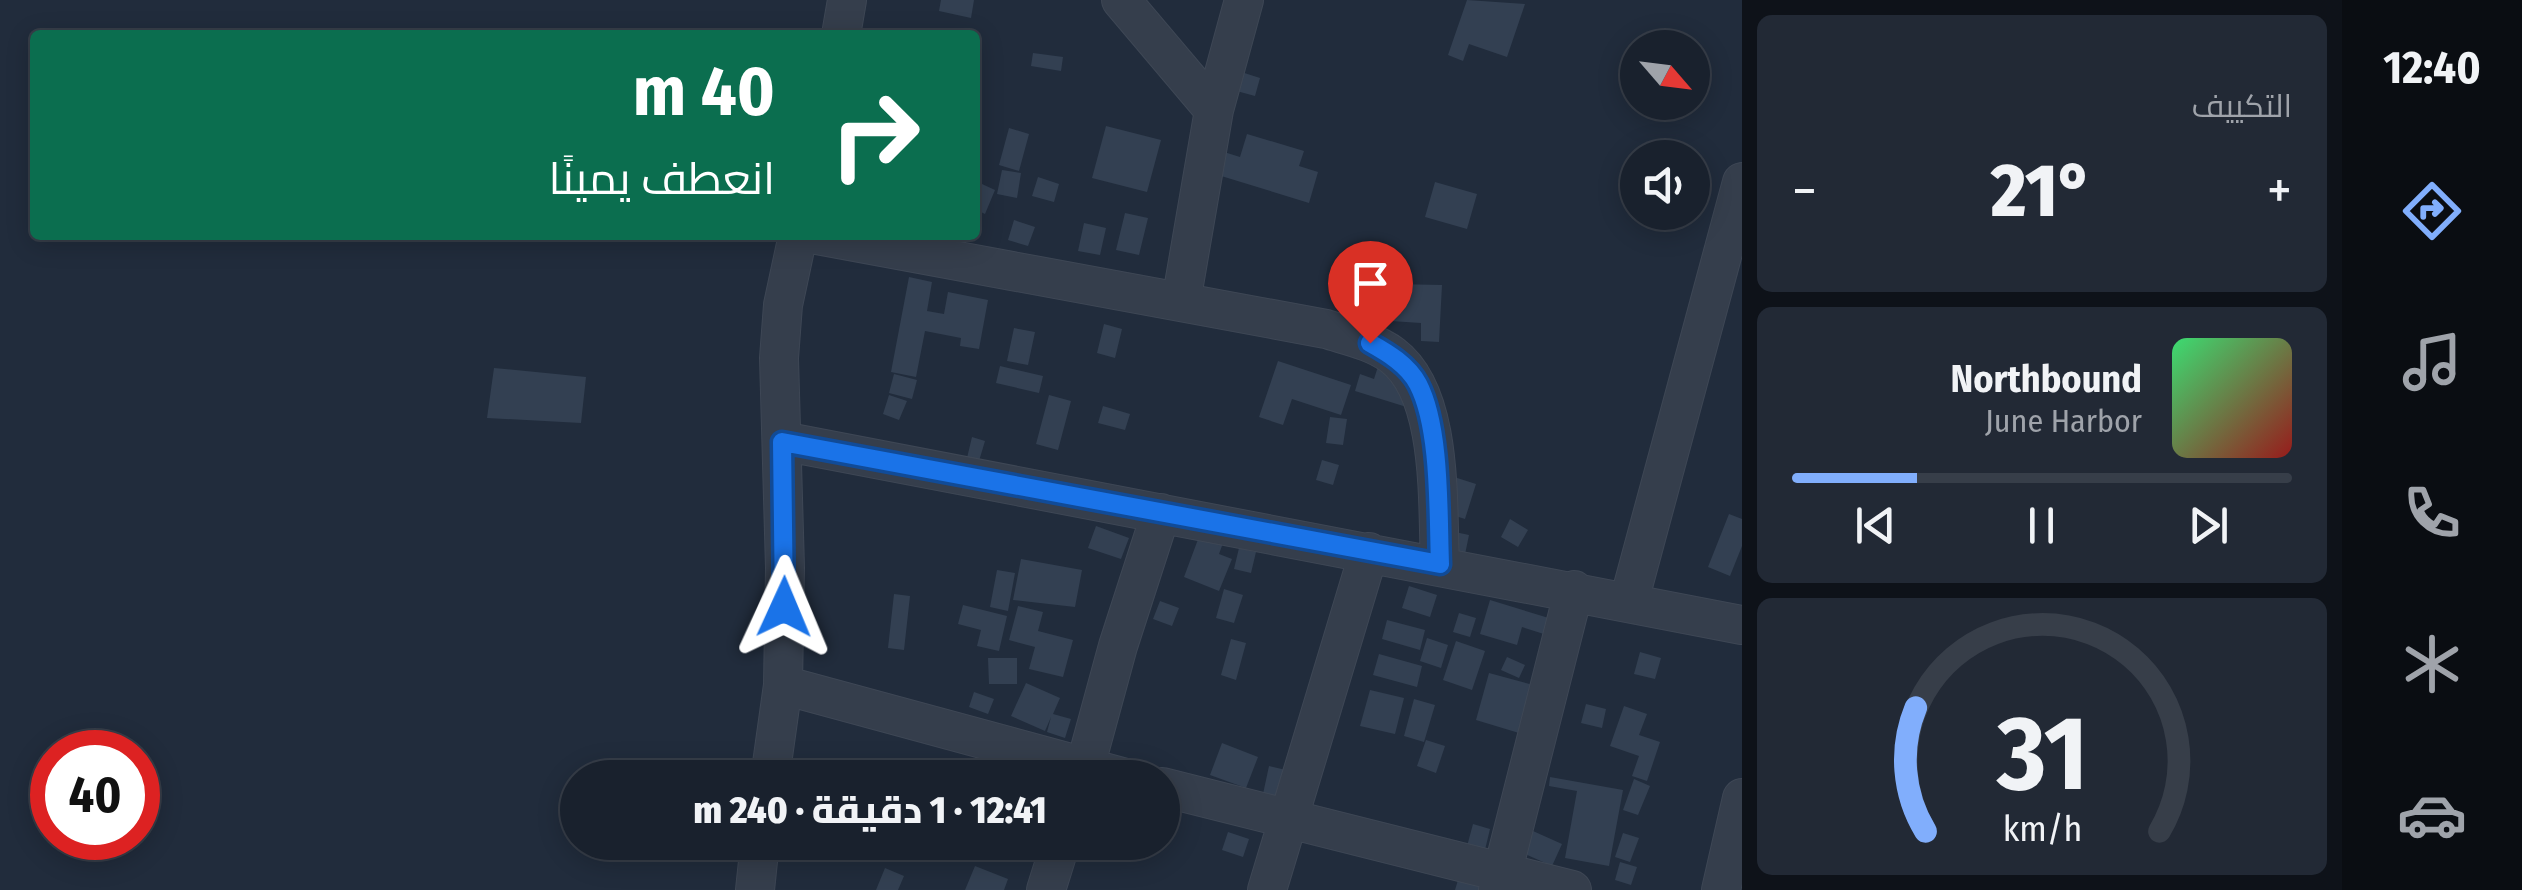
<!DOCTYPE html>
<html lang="ar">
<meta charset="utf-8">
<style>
body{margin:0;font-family:"Fira Sans Condensed",Cairo,sans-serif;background:#222935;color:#f1f3f6;direction:rtl;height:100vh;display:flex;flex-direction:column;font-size:38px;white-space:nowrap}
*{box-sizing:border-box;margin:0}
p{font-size:32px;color:#9fa3aa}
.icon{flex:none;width:55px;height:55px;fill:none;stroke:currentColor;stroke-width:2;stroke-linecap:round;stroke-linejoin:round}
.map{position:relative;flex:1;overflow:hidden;direction:ltr}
.sheet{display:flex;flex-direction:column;gap:15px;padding:15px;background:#0e1219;width:600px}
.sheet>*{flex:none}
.top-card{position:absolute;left:30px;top:30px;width:950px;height:210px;border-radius:10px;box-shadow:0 5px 25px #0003,0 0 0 2px #373e49;direction:rtl;background:#0b6e4f;color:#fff;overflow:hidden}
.needle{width:65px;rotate:118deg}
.controls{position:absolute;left:1620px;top:30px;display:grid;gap:20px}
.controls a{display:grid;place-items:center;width:90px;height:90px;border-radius:50%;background:#19212d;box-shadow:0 5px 25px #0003,0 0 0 2px #373e49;font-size:50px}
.speed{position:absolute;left:30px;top:730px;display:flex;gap:20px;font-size:50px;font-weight:700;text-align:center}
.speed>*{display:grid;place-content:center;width:130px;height:130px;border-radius:50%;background:#19212d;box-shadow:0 5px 25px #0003,0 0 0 2px #373e49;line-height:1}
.speed .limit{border:15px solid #d22;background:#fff;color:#111}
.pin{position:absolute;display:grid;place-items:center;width:85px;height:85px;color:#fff;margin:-102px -42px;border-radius:50% 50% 50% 0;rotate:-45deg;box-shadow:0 0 10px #0007}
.pin .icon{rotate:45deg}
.me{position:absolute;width:110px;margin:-55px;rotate:1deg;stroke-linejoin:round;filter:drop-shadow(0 0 8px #0008)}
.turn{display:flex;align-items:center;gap:35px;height:210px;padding:0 40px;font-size:45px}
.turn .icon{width:130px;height:130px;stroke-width:2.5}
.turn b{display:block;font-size:70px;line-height:85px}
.big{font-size:75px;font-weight:800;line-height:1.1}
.sheet .tile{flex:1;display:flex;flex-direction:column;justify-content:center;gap:15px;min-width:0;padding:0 35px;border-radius:15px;background:#222935}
.sheet .dial{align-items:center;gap:0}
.dial svg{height:260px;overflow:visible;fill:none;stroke:#373e49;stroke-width:7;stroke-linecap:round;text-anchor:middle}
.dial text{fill:#f1f3f6;stroke:none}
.song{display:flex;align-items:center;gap:30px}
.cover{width:120px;height:120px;border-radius:15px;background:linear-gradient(135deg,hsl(140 70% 55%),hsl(0 70% 35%))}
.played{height:10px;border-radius:5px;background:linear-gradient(90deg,#81aefc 25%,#373e49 25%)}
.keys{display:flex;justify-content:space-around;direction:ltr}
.heat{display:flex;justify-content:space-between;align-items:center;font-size:55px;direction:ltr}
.trip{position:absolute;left:560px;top:760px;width:620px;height:100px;border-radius:50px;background:#19212d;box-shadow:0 5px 25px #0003,0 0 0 2px #373e49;font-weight:800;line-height:100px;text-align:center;direction:rtl}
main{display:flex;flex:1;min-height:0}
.tab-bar{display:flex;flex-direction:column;width:180px;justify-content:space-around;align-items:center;background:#0a0d12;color:#9fa3aa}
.tab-bar .icon{width:70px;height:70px}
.tab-bar .selected{color:#81aefc}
.tab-bar b{font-size:45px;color:#f1f3f6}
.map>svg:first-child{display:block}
.building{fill:#334052}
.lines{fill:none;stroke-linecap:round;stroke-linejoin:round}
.minor-casing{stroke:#3e4755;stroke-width:40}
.minor{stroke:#353e4c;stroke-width:38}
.route-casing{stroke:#114b97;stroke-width:25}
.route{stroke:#1a73e8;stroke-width:18}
</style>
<main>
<nav class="tab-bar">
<b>12:40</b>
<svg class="icon selected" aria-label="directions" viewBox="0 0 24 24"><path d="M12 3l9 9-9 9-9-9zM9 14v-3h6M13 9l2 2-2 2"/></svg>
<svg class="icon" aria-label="music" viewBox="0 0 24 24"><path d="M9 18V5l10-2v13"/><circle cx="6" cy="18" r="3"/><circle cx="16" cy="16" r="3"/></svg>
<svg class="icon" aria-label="phone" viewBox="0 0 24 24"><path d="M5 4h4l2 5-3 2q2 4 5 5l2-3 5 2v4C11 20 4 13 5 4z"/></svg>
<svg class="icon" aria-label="climate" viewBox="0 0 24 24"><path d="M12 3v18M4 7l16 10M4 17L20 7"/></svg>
<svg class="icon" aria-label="car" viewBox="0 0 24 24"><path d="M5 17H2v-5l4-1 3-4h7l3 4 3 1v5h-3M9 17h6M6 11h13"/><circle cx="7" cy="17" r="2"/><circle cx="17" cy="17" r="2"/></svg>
</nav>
<section class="sheet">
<div class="tile"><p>التكييف</p>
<div class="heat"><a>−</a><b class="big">21°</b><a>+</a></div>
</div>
<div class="tile">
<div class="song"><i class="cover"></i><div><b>Northbound</b><p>June Harbor</p></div></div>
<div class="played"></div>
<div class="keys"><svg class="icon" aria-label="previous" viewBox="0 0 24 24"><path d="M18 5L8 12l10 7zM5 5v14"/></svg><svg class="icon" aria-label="pause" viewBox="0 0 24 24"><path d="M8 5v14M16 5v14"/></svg><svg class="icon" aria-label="next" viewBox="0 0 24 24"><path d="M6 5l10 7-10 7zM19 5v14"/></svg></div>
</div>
<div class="tile dial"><svg viewBox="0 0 100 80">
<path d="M14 69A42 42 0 1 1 86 69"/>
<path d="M14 69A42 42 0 0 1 11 31" stroke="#81aefc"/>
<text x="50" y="56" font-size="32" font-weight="700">31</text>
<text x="50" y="72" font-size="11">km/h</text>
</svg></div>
</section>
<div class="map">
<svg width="1742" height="890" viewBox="0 0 1742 890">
<rect width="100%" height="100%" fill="#212c3c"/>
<path class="building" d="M941,0H974L971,18L939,11Z
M1467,0L1525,4L1507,57L1469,44L1463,61L1448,55Z
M1033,53L1063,57L1061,71L1031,66Z
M1238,71L1260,78L1255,96L1233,90Z
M1106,126L1161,140L1147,192L1092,178Z
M1009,128L1029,134L1019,171L999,165Z
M1247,134L1304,151L1299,166L1318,172L1309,203L1218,175L1224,152L1240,157Z
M1002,170L1021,173L1017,198L997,194Z
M1038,177L1059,184L1054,202L1032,196Z
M1435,182L1477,194L1467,229L1425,217Z
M982,184L995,190L985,214L975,209Z
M1125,213L1148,218L1139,255L1116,250Z
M1014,220L1035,227L1028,246L1008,240Z
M1084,223L1106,228L1100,255L1078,251Z
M1388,255L1404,259L1399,278L1383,273Z
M909,277L932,282L927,311L944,314L948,292L988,300L979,349L960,346L961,338L925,331L916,377L891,372Z
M1392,284L1442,285L1439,342L1421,341V323L1391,321Z
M1104,324L1122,329L1115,358L1097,353Z
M1014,328L1035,332L1028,365L1007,361Z
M1383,351L1428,365L1413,409L1355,391L1360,374L1374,379Z
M1278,361L1351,385L1341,415L1292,399L1283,425L1259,417Z
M1000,366L1043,376L1039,393L996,383Z
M494,368L586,377L581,423L487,418Z
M894,374L917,380L912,399L889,393Z
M889,395L907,401L899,420L883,414Z
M1049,395L1071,401L1058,450L1036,444Z
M1103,406L1130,414L1125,430L1098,423Z
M1330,417L1347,419L1343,445L1326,443Z
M972,437L985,441L979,461L967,458Z
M1322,460L1339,465L1333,485L1316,480Z
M1454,477L1476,484L1465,519L1443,512Z
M1729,514L1742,519V546L1730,576L1708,567Z
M1510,519L1528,530L1518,547L1501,537Z
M1096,526L1129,538L1121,559L1088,548Z
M1441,529L1469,535L1462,569Z
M1200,534L1223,543L1219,554L1232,559L1219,591L1184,577Z
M1239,548L1256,552L1251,573L1234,569Z
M1021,559L1082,570L1075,607L1013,600Z
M997,570L1015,573L1008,611L990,607Z
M1409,586L1437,595L1430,617L1402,608Z
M1224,589L1243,595L1234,623L1216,618Z
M894,594L910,596L904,650L888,648Z
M1490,600L1552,619L1547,635L1522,627L1517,645L1480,634Z
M1160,601L1179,608L1172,626L1153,619Z
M963,605L1007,616L999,651L977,646L981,630L958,624Z
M1018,606L1043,612L1038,631L1073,640L1063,677L1029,669L1035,647L1009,640Z
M1459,613L1476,618L1470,637L1453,632Z
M1387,620L1425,630L1420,650L1382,639Z
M1427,638L1448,645L1441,668L1420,661Z
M1231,639L1246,643L1236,680L1221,675Z
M1456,641L1485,651L1472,690L1443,680Z
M1640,652L1661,658L1655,679L1634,674Z
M1379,654L1422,666L1417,687L1373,675Z
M1507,657L1525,665L1519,678L1501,670Z
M988,658H1017V684H989Z
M1489,673L1533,685L1519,733L1476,720Z
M1026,683L1060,698L1053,714L1071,719L1065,738L1047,732L1051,717L1045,731L1011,716Z
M1370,690L1404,698L1395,734L1360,726Z
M974,692L994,699L988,714L969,707Z
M1414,699L1435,705L1424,742L1404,736Z
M1586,704L1606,709L1602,728L1581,723Z
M1624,706L1647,714L1639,735L1660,742L1647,781L1632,776L1639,756L1610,746Z
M1426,740L1445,746L1436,773L1417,766Z
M1222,743L1258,757L1246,788L1210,775Z
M1269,766L1286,770L1280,798L1263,794Z
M1550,777L1623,790L1609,866L1565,858L1577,791L1549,786Z
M1634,779L1650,786L1638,815L1623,810Z
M1473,824L1490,829L1484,854L1466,850Z
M1524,827L1562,844L1552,866L1514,849Z
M1228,832L1249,839L1243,857L1222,850Z
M1623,833L1639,838L1630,862L1615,857Z
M1620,862L1637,867L1631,885L1615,880Z
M975,866L1008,879L1004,890H965Z
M885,868L904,876L898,890H876Z
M1458,880L1491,889L1490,890H1455Z"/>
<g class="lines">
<g class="minor-casing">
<path id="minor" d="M1121,0L1214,110
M841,35L847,0
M817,235L1326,329C1348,336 1373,341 1392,355C1444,394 1437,504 1440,564
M1181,302L1214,110L1244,0
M782,441L1742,625
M1629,601L1742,182
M783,685L1126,778
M770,778L783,685L785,568L779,358L783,305L798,235
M1082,778L1118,646L1161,513
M1162,787L1572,890
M755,890L760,842
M1046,890L1061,842
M1267,890L1369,552
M1498,890L1574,590
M1721,890L1742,798"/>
</g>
<use href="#minor" class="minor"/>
</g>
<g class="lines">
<g class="route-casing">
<path id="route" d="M784,607L782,442L1440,564C1438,514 1441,428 1418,384C1408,365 1388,353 1370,343"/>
</g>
<use href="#route" class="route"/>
</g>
</svg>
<div class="controls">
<a><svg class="needle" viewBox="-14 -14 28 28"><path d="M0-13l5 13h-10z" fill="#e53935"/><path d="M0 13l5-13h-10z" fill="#9fa3aa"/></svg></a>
<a><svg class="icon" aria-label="sound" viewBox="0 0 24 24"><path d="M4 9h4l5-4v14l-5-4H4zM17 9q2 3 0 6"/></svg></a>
</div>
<div class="speed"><div class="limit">40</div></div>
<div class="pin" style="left:1370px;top:343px;background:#d93025"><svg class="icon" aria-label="arrive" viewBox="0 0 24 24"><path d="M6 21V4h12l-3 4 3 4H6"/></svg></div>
<svg class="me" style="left:784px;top:607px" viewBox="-20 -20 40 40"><path d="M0-17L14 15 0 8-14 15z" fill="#1a73e8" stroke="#fff" stroke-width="4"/></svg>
<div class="trip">12:41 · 1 دقيقة · 240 m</div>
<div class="top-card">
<div class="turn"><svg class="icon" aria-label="right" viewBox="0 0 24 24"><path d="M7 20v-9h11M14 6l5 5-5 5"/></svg><div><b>40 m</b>انعطف يمينًا</div></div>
</div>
</div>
</main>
